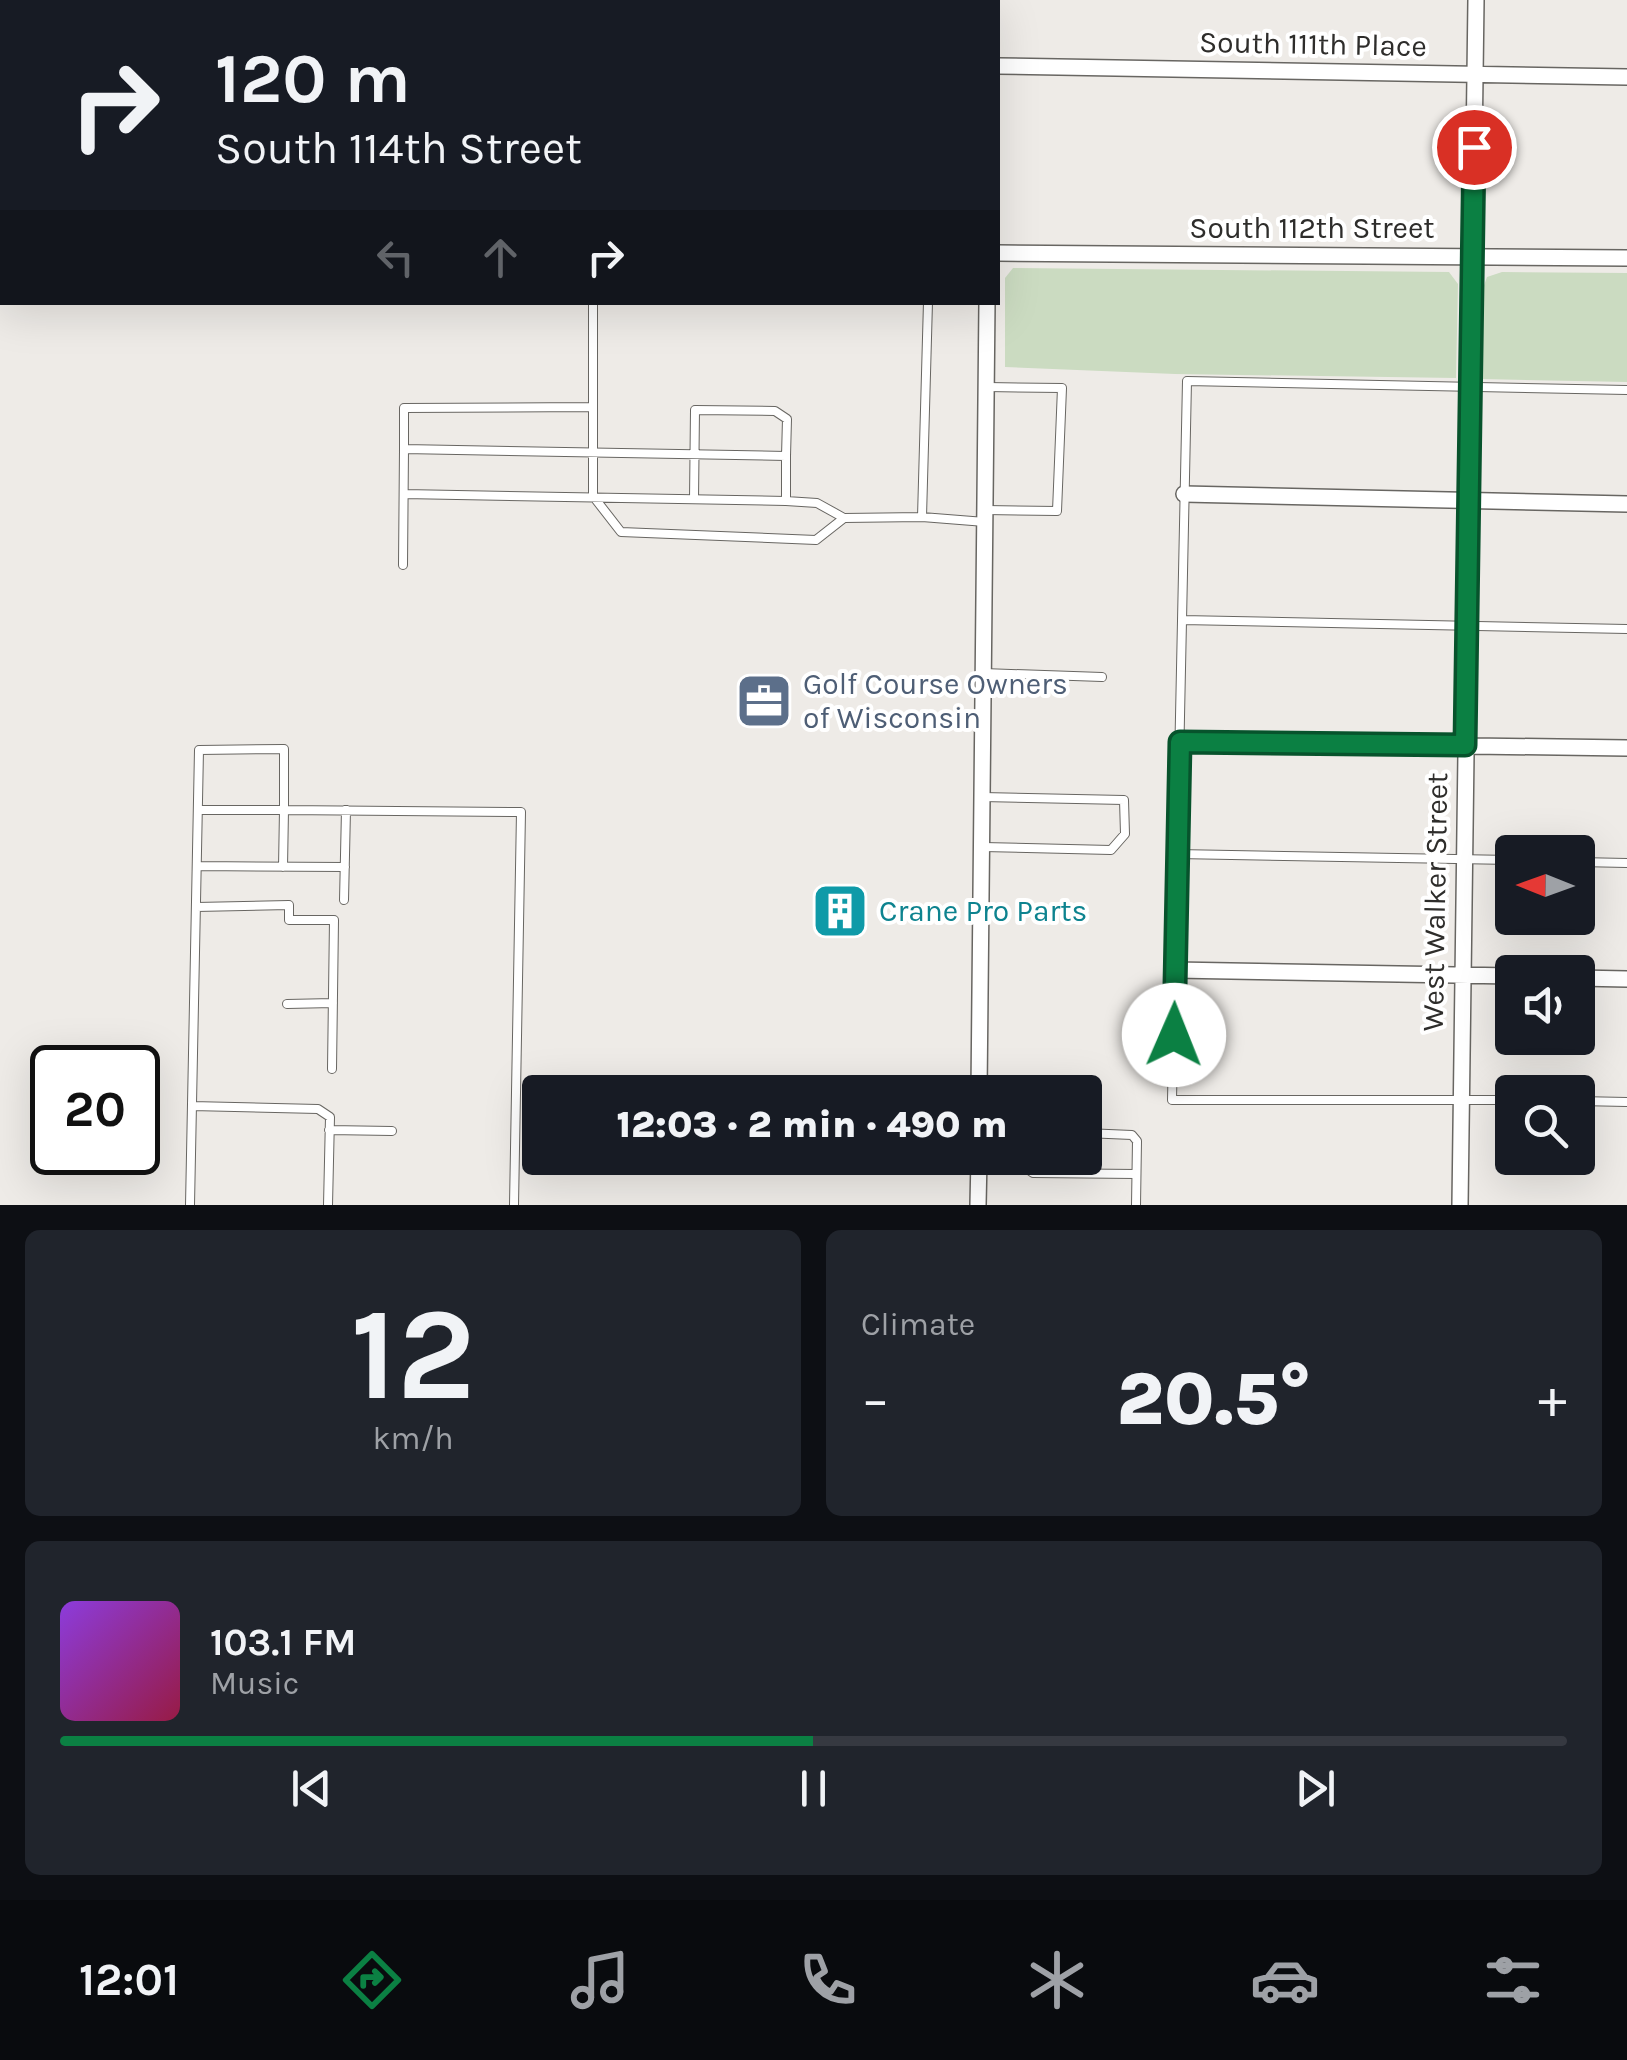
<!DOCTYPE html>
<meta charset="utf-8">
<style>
body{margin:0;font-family:Karla,sans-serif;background:#20242c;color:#f1f3f6;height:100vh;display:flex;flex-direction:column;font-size:38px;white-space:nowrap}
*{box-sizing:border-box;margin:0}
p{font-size:32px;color:#9ea1a6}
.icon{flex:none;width:55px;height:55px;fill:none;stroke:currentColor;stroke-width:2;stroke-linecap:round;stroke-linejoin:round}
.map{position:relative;height:1205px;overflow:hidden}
.panel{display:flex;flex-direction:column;gap:25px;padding:25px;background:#0d0f14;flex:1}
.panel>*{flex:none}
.guide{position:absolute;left:0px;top:0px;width:1000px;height:305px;box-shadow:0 10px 40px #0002;background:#171b24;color:#f1f3f6;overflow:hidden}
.needle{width:65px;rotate:271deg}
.fabs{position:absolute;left:1495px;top:835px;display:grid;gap:20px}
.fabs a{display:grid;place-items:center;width:100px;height:100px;border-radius:10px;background:#171b24;box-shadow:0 10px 40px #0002;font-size:50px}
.speed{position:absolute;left:30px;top:1045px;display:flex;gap:20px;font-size:50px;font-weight:700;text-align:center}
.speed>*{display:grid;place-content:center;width:130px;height:130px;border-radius:50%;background:#171b24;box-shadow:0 10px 40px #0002;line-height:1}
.speed .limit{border:5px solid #111;border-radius:15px;background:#fff;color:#111}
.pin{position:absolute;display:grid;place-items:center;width:85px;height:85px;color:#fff;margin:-42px;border:5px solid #fff;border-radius:50%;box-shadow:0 2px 10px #0007}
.me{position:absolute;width:110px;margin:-55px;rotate:1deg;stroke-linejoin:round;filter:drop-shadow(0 0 8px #0008)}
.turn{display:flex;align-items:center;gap:35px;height:210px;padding:0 50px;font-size:45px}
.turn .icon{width:130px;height:130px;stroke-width:2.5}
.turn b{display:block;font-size:70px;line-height:85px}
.lanes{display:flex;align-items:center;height:95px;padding:0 50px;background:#0003;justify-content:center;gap:50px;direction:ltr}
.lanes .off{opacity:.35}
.big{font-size:75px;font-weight:800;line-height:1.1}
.panel .widget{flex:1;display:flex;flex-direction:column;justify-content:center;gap:15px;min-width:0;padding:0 35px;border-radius:15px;background:#20242c}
.panel .dial{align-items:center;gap:0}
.dial b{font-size:130px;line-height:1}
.song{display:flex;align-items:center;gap:30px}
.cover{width:120px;height:120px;border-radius:15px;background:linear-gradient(135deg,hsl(270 70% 55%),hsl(340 70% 35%))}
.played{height:10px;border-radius:5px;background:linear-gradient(90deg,#0b8043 50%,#363941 50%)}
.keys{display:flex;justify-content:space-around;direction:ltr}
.heat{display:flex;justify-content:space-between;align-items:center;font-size:55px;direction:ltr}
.panel .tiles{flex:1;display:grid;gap:25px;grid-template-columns:1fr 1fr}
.widget:last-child{grid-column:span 2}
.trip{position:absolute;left:522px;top:1075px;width:580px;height:100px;border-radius:10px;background:#171b24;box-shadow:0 10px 40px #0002;font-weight:800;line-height:100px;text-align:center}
.dock{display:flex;height:160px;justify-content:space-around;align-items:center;background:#090b0e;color:#9ea1a6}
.dock .icon{width:70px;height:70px}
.dock .selected{color:#0b8043}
.dock b{font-size:45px;color:#f1f3f6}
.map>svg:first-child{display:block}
.green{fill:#cbdbc1}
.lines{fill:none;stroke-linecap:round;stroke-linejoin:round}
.service-casing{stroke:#686662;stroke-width:10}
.minor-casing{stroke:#686662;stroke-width:18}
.service{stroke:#fff;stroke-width:8}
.minor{stroke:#fff;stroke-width:15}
.route-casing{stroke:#07532c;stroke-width:25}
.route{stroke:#0b8043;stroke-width:18}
.labels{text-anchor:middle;stroke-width:8;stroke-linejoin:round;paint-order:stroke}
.street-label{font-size:30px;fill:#2e2d2b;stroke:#fff}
.service-label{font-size:30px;fill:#4e5e75;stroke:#fff;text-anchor:start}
.culture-label{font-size:30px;fill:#0d838f;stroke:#fff;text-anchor:start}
</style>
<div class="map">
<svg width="1627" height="1205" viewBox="0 0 1627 1205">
<rect width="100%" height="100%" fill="#eeebe7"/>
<path class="green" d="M1013,268L1449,272L1458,284L1456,378L1175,374L1005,367V278Z
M1502,272L1627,273V382L1481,379L1482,291L1487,277Z"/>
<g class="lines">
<g class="service-casing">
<path id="service" d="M53,2L54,0
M111,2V0
M178,2V0
M417,2V0
M460,2V0
M910,2V0
M937,2V0
M593,302V496L621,532L816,540L844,518
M404,449V408L592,407
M404,494L786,501L817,503L844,518L922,517L985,522
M694,499L695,410L775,411L787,419L786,456
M985,510L1057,511L1062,388L987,387
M922,517L928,302
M403,565L404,449L786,456V501
M1182,620L1627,629
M983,673L1102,677
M982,797L1124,800L1125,834L1111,850L983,847
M198,810H284L283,867
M1177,854L1512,860
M1578,862L1627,863
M197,866L345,867
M344,900L346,810
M196,907L289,905V920H334L332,1069
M287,1004L333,1003
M1512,1100H1172L1187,381L1627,390
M1578,1101L1627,1102
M192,1106L318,1109L330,1117L328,1205
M329,1130L392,1131
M1085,1133L1132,1135L1137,1141L1136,1205
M1026,1158V1168L1033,1173L1136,1174
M190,1205L199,750L284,749V810L521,812L514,1205"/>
</g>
<g class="minor-casing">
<path id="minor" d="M989,2L990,0
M998,66L1627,77
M998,253L1627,258
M1184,494L1627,504
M1180,742L1627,748
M1175,970L1512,976
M1578,978L1627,979
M979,1092L987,302
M978,1205L979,1158
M1460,1205L1476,0"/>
</g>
<use href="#service" class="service"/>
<use href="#minor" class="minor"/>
</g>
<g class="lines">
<g class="route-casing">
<path id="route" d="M1174,1035L1180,742L1465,745L1474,147"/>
</g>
<use href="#route" class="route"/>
</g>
<defs>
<g id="office-square" transform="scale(2.875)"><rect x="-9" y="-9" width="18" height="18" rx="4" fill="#5c6f8a" stroke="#fff"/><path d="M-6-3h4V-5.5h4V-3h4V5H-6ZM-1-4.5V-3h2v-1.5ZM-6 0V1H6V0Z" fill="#fff"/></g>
<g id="building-square" transform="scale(2.875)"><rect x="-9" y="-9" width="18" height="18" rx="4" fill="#0f9aa8" stroke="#fff"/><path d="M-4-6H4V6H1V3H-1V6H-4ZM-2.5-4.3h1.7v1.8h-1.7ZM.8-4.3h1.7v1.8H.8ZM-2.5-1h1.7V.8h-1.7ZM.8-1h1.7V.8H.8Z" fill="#fff"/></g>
</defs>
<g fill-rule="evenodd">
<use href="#office-square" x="764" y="701"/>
<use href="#building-square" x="840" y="911"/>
</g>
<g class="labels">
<g class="street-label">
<text transform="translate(1313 44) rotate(1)" y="10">South 111th Place</text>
<text x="1312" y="238">South 112th Street</text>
<text transform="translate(1435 902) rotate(-89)" y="10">West Walker Street</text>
</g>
<g class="service-label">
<text x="803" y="694">Golf Course Owners<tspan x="803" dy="34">of Wisconsin</tspan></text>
</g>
<g class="culture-label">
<text x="879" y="921">Crane Pro Parts</text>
</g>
</g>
</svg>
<div class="fabs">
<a><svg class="needle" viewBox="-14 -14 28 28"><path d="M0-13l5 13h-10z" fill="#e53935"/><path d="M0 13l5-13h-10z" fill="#9ea1a6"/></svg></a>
<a><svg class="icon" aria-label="sound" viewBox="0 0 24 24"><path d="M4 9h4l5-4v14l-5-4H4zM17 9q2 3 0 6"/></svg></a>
<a><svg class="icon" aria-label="search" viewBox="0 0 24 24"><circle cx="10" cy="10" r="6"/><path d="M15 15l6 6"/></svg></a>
</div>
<div class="speed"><div class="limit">20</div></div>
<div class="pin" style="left:1474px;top:147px;background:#d93025"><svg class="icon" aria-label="arrive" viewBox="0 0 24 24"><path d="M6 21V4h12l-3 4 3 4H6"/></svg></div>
<svg class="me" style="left:1174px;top:1035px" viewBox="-20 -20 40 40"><circle r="19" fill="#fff"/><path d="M0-13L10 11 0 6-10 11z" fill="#0b8043"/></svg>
<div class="trip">12:03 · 2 min · 490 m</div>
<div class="guide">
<div class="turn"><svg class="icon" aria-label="right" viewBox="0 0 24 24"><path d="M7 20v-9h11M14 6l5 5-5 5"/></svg><div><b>120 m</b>South 114th Street</div></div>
<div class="lanes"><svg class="icon off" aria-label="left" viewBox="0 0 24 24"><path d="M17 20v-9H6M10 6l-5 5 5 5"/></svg><svg class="icon off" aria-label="ahead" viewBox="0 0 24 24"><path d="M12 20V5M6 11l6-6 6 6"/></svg><svg class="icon" aria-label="right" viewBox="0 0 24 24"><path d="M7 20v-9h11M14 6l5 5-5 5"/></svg></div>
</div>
</div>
<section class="panel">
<div class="tiles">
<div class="widget dial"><b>12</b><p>km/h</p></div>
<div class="widget"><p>Climate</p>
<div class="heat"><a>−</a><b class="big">20.5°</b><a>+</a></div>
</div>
<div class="widget">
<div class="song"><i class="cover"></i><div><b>103.1 FM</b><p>Music</p></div></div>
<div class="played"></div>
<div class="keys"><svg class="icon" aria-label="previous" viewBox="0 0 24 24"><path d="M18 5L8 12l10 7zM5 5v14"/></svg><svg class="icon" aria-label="pause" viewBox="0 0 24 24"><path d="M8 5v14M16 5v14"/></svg><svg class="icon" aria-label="next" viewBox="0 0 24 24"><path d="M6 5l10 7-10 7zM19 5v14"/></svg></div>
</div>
</div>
</section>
<nav class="dock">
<b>12:01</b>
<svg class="icon selected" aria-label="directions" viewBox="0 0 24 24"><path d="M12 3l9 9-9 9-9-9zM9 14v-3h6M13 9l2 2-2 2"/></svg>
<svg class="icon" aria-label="music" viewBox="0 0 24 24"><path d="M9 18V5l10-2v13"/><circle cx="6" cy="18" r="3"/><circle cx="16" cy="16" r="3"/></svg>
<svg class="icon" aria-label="phone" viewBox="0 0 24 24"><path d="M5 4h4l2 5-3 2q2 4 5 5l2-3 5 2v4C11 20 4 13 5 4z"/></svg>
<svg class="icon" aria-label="climate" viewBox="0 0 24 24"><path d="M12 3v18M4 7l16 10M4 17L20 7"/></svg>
<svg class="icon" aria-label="car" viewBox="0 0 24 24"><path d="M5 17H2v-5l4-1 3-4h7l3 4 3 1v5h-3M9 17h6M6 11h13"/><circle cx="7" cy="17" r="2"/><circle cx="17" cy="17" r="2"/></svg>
<svg class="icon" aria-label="filters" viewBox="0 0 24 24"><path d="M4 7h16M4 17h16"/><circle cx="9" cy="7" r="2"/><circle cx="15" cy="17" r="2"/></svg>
</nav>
